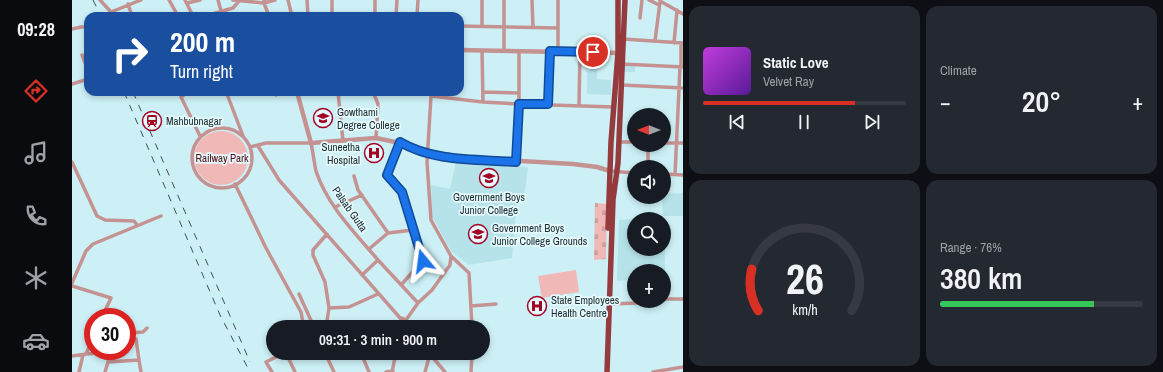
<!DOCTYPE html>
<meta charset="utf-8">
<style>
body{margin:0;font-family:"Archivo Narrow",sans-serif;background:#242831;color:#f1f3f6;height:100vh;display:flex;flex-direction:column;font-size:15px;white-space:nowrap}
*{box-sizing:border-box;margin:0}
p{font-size:13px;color:#9ea1a6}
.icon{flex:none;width:22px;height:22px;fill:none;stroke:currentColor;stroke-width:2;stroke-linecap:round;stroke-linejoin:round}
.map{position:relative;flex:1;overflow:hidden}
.sheet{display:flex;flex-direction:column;gap:6px;padding:6px;background:#0d0f14;width:480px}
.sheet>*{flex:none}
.guide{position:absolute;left:12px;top:12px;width:380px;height:84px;border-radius:12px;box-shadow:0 2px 6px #0003;background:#1a4fa0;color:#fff;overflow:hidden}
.needle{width:26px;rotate:270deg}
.fabs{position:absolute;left:555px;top:108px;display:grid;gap:8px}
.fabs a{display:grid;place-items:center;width:44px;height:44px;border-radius:50%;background:#171b24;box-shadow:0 2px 6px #0003;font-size:20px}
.speed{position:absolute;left:12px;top:308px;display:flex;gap:8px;font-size:20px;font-weight:700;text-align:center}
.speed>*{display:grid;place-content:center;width:52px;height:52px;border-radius:50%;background:#171b24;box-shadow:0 2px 6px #0003;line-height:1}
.speed .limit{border:6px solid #d22;background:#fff;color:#111}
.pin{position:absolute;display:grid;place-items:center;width:34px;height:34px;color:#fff;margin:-17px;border:2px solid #fff;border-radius:50%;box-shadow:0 1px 4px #0007}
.me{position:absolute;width:44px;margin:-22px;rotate:344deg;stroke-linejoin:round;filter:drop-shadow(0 0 3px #0008)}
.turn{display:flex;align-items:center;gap:14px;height:84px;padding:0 20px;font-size:18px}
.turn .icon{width:52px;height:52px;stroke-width:2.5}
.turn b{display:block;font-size:28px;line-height:34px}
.big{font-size:30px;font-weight:600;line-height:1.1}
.sheet .card{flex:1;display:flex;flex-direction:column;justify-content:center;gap:6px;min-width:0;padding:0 14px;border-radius:12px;background:#242831}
.sheet .dial{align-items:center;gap:0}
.dial svg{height:104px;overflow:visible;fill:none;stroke:#363941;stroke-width:7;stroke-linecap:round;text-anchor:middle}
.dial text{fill:#f1f3f6;stroke:none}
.song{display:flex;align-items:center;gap:12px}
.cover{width:48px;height:48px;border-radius:6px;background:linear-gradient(135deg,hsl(290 70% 55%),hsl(270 70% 35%))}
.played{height:4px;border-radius:2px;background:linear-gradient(90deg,#d93025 75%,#363941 75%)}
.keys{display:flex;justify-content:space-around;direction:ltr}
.heat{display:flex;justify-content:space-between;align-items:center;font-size:22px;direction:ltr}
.charge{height:6px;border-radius:3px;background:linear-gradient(90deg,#34c759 76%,#363941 0)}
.sheet .tiles{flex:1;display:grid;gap:6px;grid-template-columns:repeat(2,1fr)}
.trip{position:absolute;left:194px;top:320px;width:224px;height:40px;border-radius:20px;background:#171b24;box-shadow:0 2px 6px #0003;font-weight:600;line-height:40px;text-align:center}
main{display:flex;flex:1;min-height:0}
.tabs{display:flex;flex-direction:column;width:72px;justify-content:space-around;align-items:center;background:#090b0e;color:#9ea1a6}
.tabs .icon{width:28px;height:28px}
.tabs .selected{color:#d93025}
.tabs b{font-size:18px;color:#f1f3f6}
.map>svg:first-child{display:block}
.built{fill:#b6e3ea}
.cemetery{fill:url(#cemetery-stones)}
.park{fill:#f0b9b7}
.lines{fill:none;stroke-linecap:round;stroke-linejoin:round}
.pedestrian{stroke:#c49391;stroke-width:2.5}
.minor{stroke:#c49391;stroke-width:3.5}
.tertiary{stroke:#c49391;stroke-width:4.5}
.trunk{stroke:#953a3d;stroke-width:5.5}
.rail{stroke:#3f5154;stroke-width:1;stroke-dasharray:7 7;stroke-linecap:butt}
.route-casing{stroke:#114b97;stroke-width:10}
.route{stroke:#1a73e8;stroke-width:7}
.labels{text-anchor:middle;stroke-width:3.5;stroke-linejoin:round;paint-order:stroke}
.poi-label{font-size:11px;fill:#202e30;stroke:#e5fafe;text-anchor:start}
.park-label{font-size:11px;fill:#510a12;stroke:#e5fafe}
.street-label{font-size:11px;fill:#202e30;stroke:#e5fafe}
</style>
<main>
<nav class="tabs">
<b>09:28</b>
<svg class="icon selected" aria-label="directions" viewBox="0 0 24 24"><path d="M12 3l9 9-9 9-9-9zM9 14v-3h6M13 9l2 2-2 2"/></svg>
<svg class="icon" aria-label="music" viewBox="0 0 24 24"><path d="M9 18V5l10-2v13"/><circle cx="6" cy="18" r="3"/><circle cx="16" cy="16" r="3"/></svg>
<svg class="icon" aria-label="phone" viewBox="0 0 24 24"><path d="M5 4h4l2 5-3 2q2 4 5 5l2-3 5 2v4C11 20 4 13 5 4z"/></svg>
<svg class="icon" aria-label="climate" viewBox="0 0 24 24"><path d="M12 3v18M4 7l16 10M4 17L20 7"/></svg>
<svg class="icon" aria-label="car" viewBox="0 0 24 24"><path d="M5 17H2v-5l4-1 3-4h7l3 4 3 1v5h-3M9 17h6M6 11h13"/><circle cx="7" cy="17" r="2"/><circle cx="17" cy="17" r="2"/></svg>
</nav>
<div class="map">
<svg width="611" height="372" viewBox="0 0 611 372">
<defs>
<pattern id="cemetery-stones" width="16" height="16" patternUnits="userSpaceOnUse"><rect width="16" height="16" fill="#f0b9b7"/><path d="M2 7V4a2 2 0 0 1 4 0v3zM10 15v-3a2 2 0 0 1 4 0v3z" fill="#ce9f9e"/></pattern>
</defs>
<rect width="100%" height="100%" fill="#ccf0f6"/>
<path class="built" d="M519,53H526L525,79L539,80V95L515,94V71H518Z
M551,64H563V72H551Z
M384,161L456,167L452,198H445L440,258L397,265L379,251L360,216L359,185L378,189Z
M611,193V216H591L590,197H592V194Z
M593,218V278L592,271H562V280L545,281L547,220L562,219V249H592V219H564Z"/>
<path class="cemetery" d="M523,203L535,204L534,259L522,260Z"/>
<path class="park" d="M122 158a27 27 0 1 1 54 0a27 27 0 1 1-54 0Z
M504,270L507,292L470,298L466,276Z"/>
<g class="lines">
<path class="pedestrian" d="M529,317H534"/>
<path class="minor" d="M28,0L39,12L69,0
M97,0L106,16
M113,0L121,16
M146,0L149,11
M161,0L192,3V0
M216,0L220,16
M235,0L236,16
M432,0V50
M486,0V51
M577,0L587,5
M460,1L461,27
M588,1L611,14
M115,3L128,0
M56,4L60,16
M133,16L161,8L167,1
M197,16L192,3L203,0
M260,16V0
M303,16V0
M324,16L325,0
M345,16L346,0
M568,18L570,0
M388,26L486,28
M410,26V0
M0,29L9,27H16
M551,39L611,43
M583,41L588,2
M602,43L605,10
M410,51L411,102
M10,55L16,70
M550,64L611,67
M609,67V43
M0,84L16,79
M550,85L611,88
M116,92L109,97L128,136
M202,92L204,95L211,92
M248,92L249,94
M266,92L271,141
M301,92L306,104L304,138
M359,92V96L411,102L447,104V51
M411,92L447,93
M155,94L171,136
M476,104L478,51
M507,105L508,52
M120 158a30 30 0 1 1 60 0a30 30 0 1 1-60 0Z
M547,142H562
M328,143L315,175L330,192L352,259L329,285
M592,143H611
M186,146L207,180L329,319
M178,147L194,143H239C241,152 242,162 244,171C255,205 283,233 306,260L290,275
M0,162L25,216L33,220L62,221L65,225
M444,162L447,104L542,107
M576,167V145
M538,171L562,173
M592,174L611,175
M603,175L608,67
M282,176L286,190L316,233L341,230
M163,184L194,248L229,312L231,323L228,327
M576,197V200
M263,207L290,195
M255,234L241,250V255L253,282L257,308
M297,249L316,233
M379,256L397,273L400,327
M306,260L346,303
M0,283L14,251L21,244L89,216
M0,286L39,298L30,317
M227,294L242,327
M592,299H611
M538,304L564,303L572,301
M399,306L424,304
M32,314L38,317
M334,320L346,303L360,290L378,265L379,256L359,220L355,162L359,96
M255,321L257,308L277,307L306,294
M311,327L328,322L332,324L334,320L330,318L328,322
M55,333L71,332L75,328
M38,351L36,362L67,360L64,339H55
M214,353L223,372
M253,353L262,372
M289,353L297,372
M357,353L373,372
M14,354L38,352
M0,356L14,354L21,338
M67,360L69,372
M7,372L11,355
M33,372L36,362
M200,372L194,362L212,353
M314,372L321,371
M320,372L324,353
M353,372L358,354
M399,372L400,353
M581,372L611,367"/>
<path class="tertiary" d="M388,50L548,53
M225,92L239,143L304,138L328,143L341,150L362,156L501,164L525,167L538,171"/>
<path class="trunk" d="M536,228L539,142L546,53V0
M535,372L541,200L546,163L553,0"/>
<path class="rail" d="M21,0L29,16
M52,92L148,315L178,372
M61,92L178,362"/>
</g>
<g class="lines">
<g class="route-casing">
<path id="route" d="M351,261L330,192L315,175L328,142C362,162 405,159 444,162L447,104H476L478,51L521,52"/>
</g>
<use href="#route" class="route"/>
</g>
<defs>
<g id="university-ring" transform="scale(1)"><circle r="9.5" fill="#e5fafe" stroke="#a30424" stroke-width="1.5"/><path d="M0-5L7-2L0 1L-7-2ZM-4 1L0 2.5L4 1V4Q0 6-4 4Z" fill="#a30424"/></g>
<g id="station-ring" transform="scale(1)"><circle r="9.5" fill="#e5fafe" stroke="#a30424" stroke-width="1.5"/><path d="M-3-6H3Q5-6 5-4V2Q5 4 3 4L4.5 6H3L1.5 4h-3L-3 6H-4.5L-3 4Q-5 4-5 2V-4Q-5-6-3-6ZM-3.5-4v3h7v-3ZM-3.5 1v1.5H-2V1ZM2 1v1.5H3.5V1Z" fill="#a30424"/></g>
<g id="hospital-ring" transform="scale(1)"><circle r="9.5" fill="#e5fafe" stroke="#a30424" stroke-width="1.5"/><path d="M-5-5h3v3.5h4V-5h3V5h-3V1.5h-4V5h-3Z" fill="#a30424"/></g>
</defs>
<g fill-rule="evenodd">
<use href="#university-ring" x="251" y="118"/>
<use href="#station-ring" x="80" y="121"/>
<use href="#hospital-ring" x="302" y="153"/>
<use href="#university-ring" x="417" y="178"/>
<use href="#university-ring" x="406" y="234"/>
<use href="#hospital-ring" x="465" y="306"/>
</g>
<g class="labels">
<g class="poi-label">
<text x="265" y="116">Gowthami<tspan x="265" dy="13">Degree College</tspan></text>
<text x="94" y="125">Mahbubnagar</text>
<text x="288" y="151" text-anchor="end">Suneetha<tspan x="288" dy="13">Hospital</tspan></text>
<text x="417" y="201" text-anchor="middle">Government Boys<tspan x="417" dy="13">Junior College</tspan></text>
<text x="420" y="232">Government Boys<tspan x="420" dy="13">Junior College Grounds</tspan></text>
<text x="479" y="304">State Employees<tspan x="479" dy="13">Health Centre</tspan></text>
</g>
<g class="park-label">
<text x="150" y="162">Railway Park</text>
</g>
<g class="street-label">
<text transform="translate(278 209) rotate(55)" y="4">Palsab Gutta</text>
</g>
</g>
</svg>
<div class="fabs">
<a><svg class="needle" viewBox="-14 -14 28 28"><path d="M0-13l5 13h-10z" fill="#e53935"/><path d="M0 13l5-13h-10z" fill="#9ea1a6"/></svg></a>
<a><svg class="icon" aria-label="sound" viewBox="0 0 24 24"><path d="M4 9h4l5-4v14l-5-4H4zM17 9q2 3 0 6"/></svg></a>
<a><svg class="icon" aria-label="search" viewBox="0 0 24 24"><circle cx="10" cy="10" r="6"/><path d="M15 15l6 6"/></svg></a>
<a>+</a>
</div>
<div class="speed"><div class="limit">30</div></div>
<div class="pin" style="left:521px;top:52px;background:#d93025"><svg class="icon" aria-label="arrive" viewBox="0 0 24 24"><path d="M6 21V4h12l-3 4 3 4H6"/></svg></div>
<svg class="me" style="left:351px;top:261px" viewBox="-20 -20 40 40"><path d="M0-17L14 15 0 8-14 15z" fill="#1a73e8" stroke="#fff" stroke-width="4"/></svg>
<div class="trip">09:31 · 3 min · 900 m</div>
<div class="guide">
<div class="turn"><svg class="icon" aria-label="right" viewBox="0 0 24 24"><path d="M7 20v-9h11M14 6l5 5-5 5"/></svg><div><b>200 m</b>Turn right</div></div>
</div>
</div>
<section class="sheet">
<div class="tiles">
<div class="card">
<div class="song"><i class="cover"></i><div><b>Static Love</b><p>Velvet Ray</p></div></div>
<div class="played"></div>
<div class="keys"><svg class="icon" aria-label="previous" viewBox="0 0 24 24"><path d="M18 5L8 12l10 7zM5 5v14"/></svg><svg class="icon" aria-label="pause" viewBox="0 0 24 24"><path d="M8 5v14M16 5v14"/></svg><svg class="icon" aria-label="next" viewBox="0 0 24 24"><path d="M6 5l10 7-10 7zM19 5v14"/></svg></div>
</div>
<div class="card"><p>Climate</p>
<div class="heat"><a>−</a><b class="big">20°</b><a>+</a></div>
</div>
<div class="card dial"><svg viewBox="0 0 100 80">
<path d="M14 69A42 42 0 1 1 86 69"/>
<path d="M14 69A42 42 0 0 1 9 37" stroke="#d93025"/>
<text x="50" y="56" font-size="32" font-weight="700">26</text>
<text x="50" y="72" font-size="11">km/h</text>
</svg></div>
<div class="card"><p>Range · 76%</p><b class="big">380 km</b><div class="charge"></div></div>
</div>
</section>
</main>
